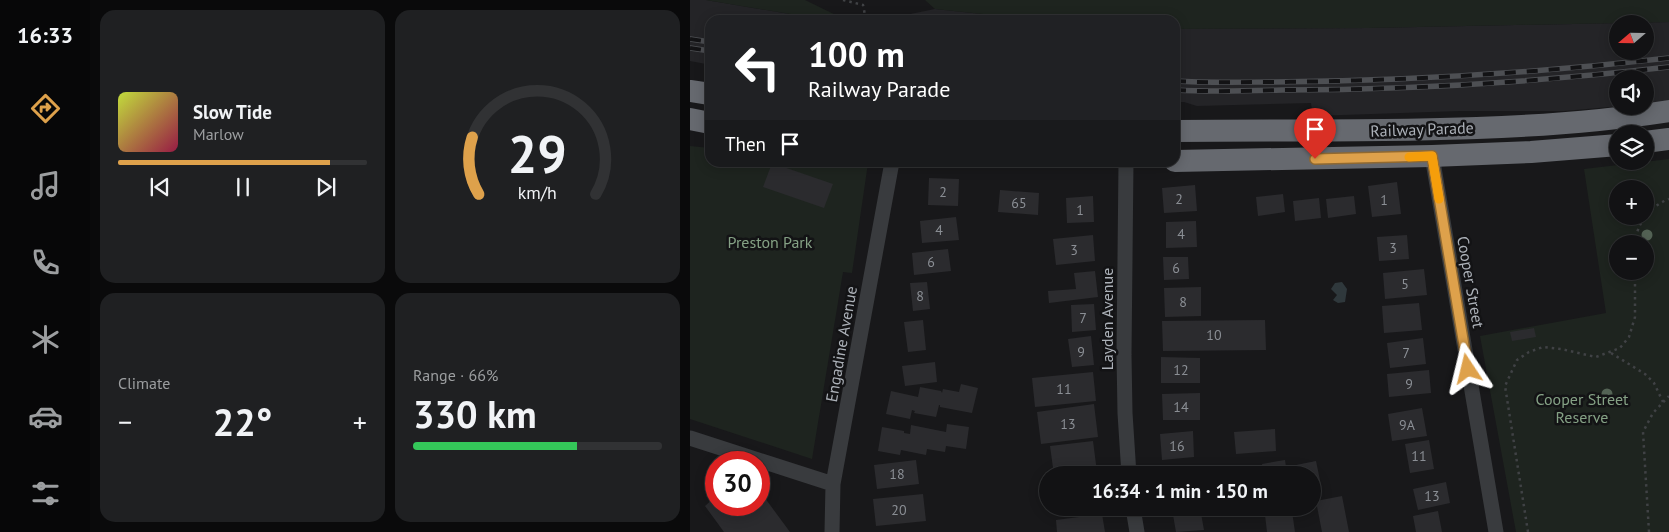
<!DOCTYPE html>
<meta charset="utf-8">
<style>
body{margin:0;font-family:"PT Sans",sans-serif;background:#1f2022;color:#f1f3f6;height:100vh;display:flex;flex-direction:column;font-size:19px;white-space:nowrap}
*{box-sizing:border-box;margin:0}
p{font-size:16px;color:#9c9ea0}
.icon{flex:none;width:28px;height:28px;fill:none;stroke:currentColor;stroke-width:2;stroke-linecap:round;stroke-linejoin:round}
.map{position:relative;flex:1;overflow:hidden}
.drawer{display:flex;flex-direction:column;gap:10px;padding:10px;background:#0a0a0b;width:600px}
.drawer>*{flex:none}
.guide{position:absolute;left:15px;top:15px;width:475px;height:152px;border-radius:15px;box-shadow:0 2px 12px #0003,0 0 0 1px #313234;background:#202124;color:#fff;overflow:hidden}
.needle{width:32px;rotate:250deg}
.fabs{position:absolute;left:919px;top:15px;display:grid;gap:10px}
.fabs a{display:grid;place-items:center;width:45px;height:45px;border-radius:50%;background:#121214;box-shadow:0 2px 12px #0003,0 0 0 1px #313234;font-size:25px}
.speed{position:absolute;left:15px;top:451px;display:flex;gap:10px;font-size:25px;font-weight:700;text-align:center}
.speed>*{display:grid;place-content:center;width:65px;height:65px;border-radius:50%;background:#121214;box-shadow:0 2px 12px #0003,0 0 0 1px #313234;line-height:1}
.speed .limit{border:8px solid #d22;background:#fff;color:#111}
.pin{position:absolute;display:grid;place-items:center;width:42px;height:42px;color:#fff;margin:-51px -21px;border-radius:50% 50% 50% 0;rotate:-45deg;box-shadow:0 0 5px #0007}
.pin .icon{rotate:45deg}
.me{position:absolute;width:55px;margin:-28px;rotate:350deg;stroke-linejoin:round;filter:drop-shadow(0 0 4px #0008)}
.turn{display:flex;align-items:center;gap:18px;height:105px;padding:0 20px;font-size:22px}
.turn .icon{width:65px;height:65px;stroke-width:2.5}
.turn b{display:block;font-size:35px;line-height:42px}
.then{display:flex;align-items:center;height:48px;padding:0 20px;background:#0003;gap:10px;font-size:19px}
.big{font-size:38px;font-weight:800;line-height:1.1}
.drawer .widget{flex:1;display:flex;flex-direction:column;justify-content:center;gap:8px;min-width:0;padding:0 18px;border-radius:15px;background:#1f2022}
.drawer .dial{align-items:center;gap:0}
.dial svg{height:130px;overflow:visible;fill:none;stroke:#313234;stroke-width:7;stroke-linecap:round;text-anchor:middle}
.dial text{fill:#f1f3f6;stroke:none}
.song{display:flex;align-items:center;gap:15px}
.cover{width:60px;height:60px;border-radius:8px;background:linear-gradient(135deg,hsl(70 70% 55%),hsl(340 70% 35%))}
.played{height:5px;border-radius:2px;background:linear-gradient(90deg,#dea14b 85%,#313234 85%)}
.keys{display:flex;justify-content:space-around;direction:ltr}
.heat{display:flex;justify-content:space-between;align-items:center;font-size:28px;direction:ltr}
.charge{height:8px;border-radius:4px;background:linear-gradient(90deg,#34c759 66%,#313234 0)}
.drawer .tiles{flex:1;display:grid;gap:10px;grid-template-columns:repeat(2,1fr)}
.trip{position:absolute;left:349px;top:466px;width:282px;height:50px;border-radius:25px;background:#121214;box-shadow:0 2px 12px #0003,0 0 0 1px #313234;font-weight:800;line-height:50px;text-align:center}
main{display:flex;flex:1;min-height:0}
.tab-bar{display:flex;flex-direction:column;width:90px;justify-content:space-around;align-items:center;background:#070708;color:#9c9ea0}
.tab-bar .icon{width:35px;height:35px}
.tab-bar .active{color:#dea14b}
.tab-bar b{font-size:22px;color:#f1f3f6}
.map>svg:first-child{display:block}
.built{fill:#242427;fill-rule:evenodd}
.green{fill:#1e241f;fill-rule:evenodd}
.water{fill:#2f383c}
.building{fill:#2b2b2e}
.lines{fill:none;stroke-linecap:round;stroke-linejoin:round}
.path{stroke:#404245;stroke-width:2.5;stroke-dasharray:2.5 4;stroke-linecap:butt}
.minor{stroke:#393b3e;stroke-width:15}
.highway{stroke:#66696f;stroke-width:22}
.rail-casing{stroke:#4d4f53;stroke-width:5.5}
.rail{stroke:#131315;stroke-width:4;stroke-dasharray:11;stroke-linecap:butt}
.tree{fill:#546355}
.route-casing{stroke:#906931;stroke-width:12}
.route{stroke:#dea14b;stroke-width:9}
.slow{stroke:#f59e0b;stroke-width:9}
.labels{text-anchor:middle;stroke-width:5;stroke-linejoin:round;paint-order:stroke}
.number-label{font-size:14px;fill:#8b8f95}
.street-label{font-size:16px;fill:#acb1b8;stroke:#131315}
.park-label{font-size:16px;fill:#85a185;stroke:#131315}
</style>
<main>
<nav class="tab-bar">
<b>16:33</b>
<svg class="icon active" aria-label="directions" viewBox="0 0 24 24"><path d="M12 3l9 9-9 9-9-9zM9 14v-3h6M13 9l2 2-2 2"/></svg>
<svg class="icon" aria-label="music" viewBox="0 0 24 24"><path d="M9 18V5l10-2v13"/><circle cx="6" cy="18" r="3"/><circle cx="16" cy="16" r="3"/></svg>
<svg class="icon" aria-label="phone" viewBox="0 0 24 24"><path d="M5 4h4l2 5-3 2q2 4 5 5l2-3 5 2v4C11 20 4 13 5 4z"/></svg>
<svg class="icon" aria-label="climate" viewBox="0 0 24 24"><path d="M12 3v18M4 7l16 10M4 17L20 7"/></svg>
<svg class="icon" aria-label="car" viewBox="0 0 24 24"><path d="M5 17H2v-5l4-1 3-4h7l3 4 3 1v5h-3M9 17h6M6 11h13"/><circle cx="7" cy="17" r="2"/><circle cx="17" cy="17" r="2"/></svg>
<svg class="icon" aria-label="filters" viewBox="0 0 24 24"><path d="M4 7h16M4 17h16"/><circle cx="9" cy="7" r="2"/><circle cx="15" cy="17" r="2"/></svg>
</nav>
<section class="drawer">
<div class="tiles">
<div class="widget">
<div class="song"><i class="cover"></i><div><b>Slow Tide</b><p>Marlow</p></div></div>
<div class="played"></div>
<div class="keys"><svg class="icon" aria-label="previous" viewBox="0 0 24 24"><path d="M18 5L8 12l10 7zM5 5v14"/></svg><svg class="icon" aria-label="pause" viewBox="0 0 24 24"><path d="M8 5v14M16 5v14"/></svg><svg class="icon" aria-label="next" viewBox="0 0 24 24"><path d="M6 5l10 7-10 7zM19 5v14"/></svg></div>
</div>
<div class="widget dial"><svg viewBox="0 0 100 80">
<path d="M14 69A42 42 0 1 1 86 69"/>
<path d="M14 69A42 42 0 0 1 10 34" stroke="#dea14b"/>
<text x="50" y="56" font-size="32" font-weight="700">29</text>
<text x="50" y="72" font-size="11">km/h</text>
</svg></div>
<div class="widget"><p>Climate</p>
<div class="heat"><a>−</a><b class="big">22°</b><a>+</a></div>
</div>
<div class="widget"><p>Range · 66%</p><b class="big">330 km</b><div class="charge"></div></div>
</div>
</section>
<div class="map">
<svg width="979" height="532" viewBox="0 0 979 532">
<rect width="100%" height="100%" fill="#18181a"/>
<path class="built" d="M0,0H16L136,20H20V64H16L0,61Z
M245,9L350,20H191Z
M979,22V101L955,104V79H928V106H931L874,111H770L623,116L621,103L507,106L494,102H485V29L679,28ZM928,24H955V51H928Z"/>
<path class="green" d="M16,0H115L156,20H136Z
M235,0H979V22L679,28L485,29V20H350L245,9Z
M0,146L20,148V162L178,163L162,273L153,272L122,459L0,419Z
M979,159V532H826L790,336L916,313L894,169ZM928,189H955V216H928ZM928,244H955V271H928Z"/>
<path class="water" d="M652,282L657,289L655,302L648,303L643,300L647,295L641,289L645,283Z"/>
<path class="building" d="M82,163L143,184L134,208L73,187Z
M239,178L269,179L268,206L238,205Z
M707,182L711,214L682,217L678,186Z
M505,185L507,211L474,213L472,188Z
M310,190L349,193L348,215L308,212Z
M593,194L595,212L568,216L566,197Z
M403,196L404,222L377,223L376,198Z
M664,196L666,214L638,218L636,199Z
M629,198L631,218L605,221L603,201Z
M266,217L269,240L232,243L230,221Z
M506,221L507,247L476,248V222Z
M403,235L405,261L366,265L363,239Z
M717,235L719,259L689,261L687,237Z
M258,249L261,271L224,275L222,253Z
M473,257H498L499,279L474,280Z
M734,269L737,295L695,299L693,273Z
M405,271L408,297L359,303L358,291L386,289L384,273Z
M237,282L240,309L223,311L220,283Z
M511,287V316L475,317L474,288Z
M729,303L732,330L694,333L692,306Z
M404,304L406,330L382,332L381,305Z
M233,320L236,350L218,352L214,322Z
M575,320L576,350L473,351L472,321Z
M844,328L846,337L822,341L820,332Z
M401,336L404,365L382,367L378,339Z
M733,338L736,364L700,368L697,343Z
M471,357L510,358V383H471Z
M245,362L247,382L215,386L212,366Z
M739,370L741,393L699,397L697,374Z
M403,372L406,401L345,407L342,378Z
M271,384L288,388L282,413L250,407V405H249L246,417L224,413L225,411L222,410L220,419L196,414L201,391L228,397L230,387L251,391L252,393L253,389L269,392Z
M510,393V420H473L472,394Z
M404,404L408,437L351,444L347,412Z
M732,408L737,436L702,441L698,414Z
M257,424L279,427L276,449L256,446L255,452L237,449L236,455L211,450L210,455L188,451L192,427L214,431V433L220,434L221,425L256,432Z
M585,429L586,451L546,454L544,432Z
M503,431L504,457L472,460L470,434Z
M739,440L744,469L720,473L715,444Z
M403,441L407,472L383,475H364L360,446Z
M226,460L229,484L187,489L184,465Z
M595,460L596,467L626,461L631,485L622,486V475H574L572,464Z
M505,471V475H478V474Z
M756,482L760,503L728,510L723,489Z
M69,490L100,532H34L15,506L26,496V505H69Z
M233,494L236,521L186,526L183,499Z
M652,496L659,532H632L626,501Z
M364,508H403L404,509L365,515Z
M492,508H510L514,530L486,532L482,509Z
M602,511L605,532H577L575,515Z
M748,511L752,532H726L723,516Z
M412,514L415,532H367L366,520Z"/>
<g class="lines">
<path class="path" d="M153,0L173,5L176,20
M945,244C946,224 960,206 979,199
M921,353L955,374L964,383L973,402
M838,532L815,386L827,360L839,352L853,347L871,349L906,357L930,348L939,337L945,317V271
M959,532L953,432L963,413L979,396"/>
<path class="minor" d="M742,156L806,532
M436,162L434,355L435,413L439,475
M0,438L143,484
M443,508L447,532
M142,532L143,484L202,162"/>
<path class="highway" d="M0,91L20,94
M0,119L20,123
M485,131C649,129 816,136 979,111
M955,142L979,139
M485,161L742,156L841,152L928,145"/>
<g class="rail-casing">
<path id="rail" d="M0,39L20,42
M0,48L20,51
M485,81C518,83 551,82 584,82C716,81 848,73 979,58
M485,90C520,92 556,91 592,90C721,90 850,82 979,67"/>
</g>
<use href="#rail" class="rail"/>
</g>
<g class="tree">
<circle cx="957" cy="235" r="5.5"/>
<circle cx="917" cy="394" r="5.5"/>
</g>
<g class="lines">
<g class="route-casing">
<path id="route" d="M625,159L742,156L778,369"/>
</g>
<use href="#route" class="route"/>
<path class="slow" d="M719,157L742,156L749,199"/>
</g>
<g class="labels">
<g class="number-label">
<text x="253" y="197">2</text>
<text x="489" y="204">2</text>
<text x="694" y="205">1</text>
<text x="329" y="208">65</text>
<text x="390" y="215">1</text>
<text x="249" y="235">4</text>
<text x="491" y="239">4</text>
<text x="703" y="253">3</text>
<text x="384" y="255">3</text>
<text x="241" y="267">6</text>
<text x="486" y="273">6</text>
<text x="715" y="289">5</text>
<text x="230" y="301">8</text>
<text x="493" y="307">8</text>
<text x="393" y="323">7</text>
<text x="524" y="340">10</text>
<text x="391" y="357">9</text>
<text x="716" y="358">7</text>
<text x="491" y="375">12</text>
<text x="719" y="389">9</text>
<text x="374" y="394">11</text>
<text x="491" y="412">14</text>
<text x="378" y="429">13</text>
<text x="717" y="430">9A</text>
<text x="487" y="451">16</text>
<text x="729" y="461">11</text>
<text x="207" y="479">18</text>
<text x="742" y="501">13</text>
<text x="209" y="515">20</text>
</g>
<g class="street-label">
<text transform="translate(732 129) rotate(-2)" y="6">Railway Parade</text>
<text transform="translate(781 282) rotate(80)" y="6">Cooper Street</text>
<text transform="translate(417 319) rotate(-90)" y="6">Layden Avenue</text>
<text transform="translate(151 344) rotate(-80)" y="6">Engadine Avenue</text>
</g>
<g class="park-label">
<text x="80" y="248">Preston Park</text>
<text x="892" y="405">Cooper Street<tspan x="892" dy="18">Reserve</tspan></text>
</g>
</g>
</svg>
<div class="fabs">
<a><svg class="needle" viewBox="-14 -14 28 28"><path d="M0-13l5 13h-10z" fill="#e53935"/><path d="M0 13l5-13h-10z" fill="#9c9ea0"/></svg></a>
<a><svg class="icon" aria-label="sound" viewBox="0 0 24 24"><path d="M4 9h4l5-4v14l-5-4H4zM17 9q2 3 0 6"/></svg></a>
<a><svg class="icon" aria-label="layers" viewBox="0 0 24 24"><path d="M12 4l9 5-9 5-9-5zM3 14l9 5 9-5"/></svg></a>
<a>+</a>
<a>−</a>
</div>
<div class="speed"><div class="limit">30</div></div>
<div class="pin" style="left:625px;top:159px;background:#d93025"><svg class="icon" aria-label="arrive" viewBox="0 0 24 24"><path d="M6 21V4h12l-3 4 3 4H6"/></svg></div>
<svg class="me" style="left:778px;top:369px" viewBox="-20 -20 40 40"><path d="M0-17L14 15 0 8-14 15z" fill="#dea14b" stroke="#fff" stroke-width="4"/></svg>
<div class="trip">16:34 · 1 min · 150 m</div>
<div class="guide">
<div class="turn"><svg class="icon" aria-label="left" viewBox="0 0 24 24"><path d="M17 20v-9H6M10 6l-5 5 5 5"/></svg><div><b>100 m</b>Railway Parade</div></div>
<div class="then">Then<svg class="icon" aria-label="arrive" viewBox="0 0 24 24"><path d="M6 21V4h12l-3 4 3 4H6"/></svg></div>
</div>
</div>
</main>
